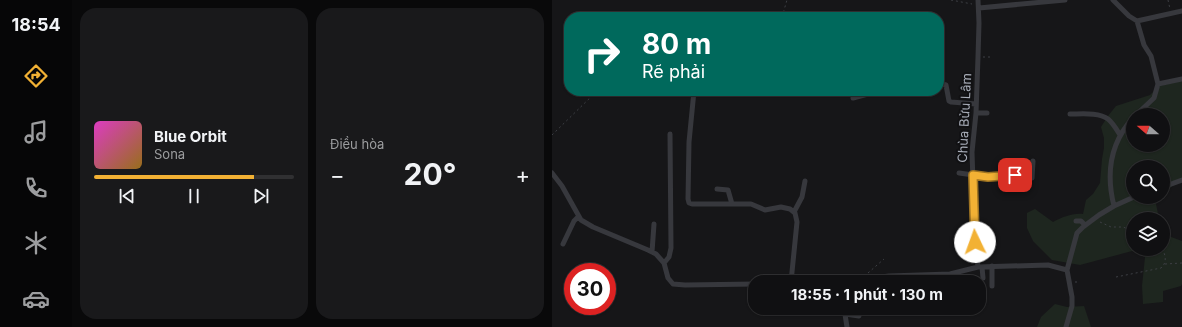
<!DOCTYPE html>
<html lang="vi">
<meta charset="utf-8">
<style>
body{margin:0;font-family:Inter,sans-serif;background:#19191b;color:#f1f3f6;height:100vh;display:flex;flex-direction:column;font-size:15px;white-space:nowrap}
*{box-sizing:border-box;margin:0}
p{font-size:13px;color:#9c9d9f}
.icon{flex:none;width:22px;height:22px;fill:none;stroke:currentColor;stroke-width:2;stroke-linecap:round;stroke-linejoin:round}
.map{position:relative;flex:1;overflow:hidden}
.details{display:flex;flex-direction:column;gap:8px;padding:8px;background:#09090a;width:480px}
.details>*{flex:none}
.top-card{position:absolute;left:12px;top:12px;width:380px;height:84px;border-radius:16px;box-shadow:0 1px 3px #0004,0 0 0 1px #303032;background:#00695c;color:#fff;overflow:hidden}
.needle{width:26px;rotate:290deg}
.fabs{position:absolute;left:574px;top:108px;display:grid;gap:8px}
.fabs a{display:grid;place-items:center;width:44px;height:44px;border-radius:50%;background:#101012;box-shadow:0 1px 3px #0004,0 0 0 1px #303032;font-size:20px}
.speed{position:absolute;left:12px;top:263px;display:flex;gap:8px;font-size:20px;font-weight:700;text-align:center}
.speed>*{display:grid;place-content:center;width:52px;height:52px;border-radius:50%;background:#101012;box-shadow:0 1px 3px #0004,0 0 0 1px #303032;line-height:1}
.speed .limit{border:6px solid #d22;background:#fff;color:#111}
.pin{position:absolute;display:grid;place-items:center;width:34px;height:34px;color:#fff;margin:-17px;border-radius:8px;box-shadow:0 2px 6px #0006}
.me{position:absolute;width:44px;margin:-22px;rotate:357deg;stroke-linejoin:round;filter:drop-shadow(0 0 3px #0008)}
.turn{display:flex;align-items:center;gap:14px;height:84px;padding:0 12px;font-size:18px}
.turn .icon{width:52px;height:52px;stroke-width:2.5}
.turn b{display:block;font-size:28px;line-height:34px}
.big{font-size:30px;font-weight:700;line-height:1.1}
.details .card{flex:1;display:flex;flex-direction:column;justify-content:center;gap:6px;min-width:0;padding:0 14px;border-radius:16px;background:#19191b}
.song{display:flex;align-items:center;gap:12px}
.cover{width:48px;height:48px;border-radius:6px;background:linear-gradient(135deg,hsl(310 70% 55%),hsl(40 70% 35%))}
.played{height:4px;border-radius:2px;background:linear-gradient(90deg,#f2b134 80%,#303032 80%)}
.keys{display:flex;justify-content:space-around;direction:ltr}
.heat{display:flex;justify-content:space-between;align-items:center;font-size:22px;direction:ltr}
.details .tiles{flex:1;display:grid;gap:8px;grid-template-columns:repeat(2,1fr)}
.trip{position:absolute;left:196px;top:275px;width:238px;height:40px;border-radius:16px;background:#101012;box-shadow:0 1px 3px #0004,0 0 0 1px #303032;font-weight:700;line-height:40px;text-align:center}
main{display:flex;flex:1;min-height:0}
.tab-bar{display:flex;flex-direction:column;width:72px;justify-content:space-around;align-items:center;background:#060607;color:#9c9d9f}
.tab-bar .icon{width:28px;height:28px}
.tab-bar .current{color:#f2b134}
.tab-bar b{font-size:18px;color:#f1f3f6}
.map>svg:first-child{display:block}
.green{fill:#1e261f;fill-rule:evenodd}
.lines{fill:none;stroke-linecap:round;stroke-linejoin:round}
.path{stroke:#3d3f44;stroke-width:1;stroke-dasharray:2 3;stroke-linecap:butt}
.minor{stroke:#37383d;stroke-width:5}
.route-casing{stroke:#9d7322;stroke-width:10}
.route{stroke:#f2b134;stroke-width:7}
.labels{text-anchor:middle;stroke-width:4;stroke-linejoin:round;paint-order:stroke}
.street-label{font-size:13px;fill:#a8adb8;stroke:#111113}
</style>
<main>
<nav class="tab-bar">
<b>18:54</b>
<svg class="icon current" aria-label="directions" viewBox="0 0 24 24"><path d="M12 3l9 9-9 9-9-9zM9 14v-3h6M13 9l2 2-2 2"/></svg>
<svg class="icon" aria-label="music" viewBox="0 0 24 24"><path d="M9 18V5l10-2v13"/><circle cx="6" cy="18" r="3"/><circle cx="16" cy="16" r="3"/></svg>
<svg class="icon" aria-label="phone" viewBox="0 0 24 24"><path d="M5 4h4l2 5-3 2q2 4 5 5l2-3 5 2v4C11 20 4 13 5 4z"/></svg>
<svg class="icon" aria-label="climate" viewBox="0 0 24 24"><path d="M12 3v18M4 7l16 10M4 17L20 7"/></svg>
<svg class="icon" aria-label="car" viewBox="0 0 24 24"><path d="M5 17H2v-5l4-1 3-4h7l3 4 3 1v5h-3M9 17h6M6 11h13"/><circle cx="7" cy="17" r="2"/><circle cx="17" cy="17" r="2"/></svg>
</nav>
<section class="details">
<div class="tiles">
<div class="card">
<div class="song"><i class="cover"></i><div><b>Blue Orbit</b><p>Sona</p></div></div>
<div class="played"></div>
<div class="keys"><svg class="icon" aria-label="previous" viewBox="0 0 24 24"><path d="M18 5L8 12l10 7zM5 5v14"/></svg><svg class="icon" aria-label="pause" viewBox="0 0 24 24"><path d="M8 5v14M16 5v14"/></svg><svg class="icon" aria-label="next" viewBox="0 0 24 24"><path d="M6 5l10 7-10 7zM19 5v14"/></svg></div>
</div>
<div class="card"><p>Điều hòa</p>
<div class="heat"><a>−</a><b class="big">20°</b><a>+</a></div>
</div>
</div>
</section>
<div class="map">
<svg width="630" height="327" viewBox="0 0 630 327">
<rect width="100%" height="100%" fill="#161618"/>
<path class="green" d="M630,81V179L611,193V167H581V197H605L603,199L607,219H581V249H611V234L630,241V284L629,286L611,291V302L591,304L590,286L593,257L580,251L528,265L500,260L481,241L475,228V213L483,209L501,222C511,217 520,213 531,214L534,200L541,194L548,183L550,159L552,148V138L549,127L556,116L564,106L598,95L607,86ZM581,115H611V145H581Z
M503,304L515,307L532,306L539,327H485L489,317Z"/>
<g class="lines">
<path class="path" d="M399,0L420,4
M616,0L618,9
M230,17L235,0
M431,57H439
M0,135L45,91
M548,222L559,227H571L581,231
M613,264L630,263
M316,273L332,259
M564,277L609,268C615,263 614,255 610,249
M523,282H527"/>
<path class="minor" d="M426,0L427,23L426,57L424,113L420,152L423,242L426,267L496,265L515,270
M561,0L577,16L585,21L630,11
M427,8L513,0
M387,83L394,85L397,101L399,102L424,104
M606,84L630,79
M142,91L137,142L136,199L137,203L140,204H199L213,210L229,207L238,209L243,213L245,222L239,282
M301,98L316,94L320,91
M424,113H435
M518,114C529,114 547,112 556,119C561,123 565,130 568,135
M584,115L602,98L606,84L599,56L592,45L585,21
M0,173L10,186L29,220L41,227L96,250L104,254L112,263L116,278L121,284L133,285L203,284
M407,173L436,177L463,175L480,178L481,161
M611,187L630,180
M165,189L176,190L180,204
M562,206C554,174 558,143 581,118
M242,212L250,197L253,181
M524,221H529L533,225
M423,242L438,238
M11,244L22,221L26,217
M100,252L102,224
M112,263L117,257L119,248L118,134
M440,266V286
M430,267L431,278
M290,282L337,276L398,274L426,267
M292,308L295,327
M293,314L307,316
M514,327L520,306V297L515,270L525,233L531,227L547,215L562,206L582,197"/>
</g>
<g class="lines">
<g class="route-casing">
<path id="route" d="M423,242L421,175L436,177L463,175"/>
</g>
<use href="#route" class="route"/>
</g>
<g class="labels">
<g class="street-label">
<text transform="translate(412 118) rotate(-87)" y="5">Chùa Bửu Lâm</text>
</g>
</g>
</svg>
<div class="fabs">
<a><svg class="needle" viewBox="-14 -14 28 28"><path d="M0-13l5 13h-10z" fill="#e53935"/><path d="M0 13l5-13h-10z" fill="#9c9d9f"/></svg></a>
<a><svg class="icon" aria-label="search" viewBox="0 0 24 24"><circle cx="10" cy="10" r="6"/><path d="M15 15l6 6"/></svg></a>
<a><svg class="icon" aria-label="layers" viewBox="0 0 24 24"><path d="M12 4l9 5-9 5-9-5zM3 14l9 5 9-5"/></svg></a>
</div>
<div class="speed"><div class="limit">30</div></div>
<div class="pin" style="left:463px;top:175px;background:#d93025"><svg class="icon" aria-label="arrive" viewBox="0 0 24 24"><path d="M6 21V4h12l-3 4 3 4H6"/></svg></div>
<svg class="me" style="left:423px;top:242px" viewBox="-20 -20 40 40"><circle r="19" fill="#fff"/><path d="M0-13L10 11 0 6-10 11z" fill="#f2b134"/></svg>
<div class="trip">18:55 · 1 phút · 130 m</div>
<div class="top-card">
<div class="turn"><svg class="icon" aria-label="right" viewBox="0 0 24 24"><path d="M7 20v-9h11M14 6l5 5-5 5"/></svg><div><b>80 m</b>Rẽ phải</div></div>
</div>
</div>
</main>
